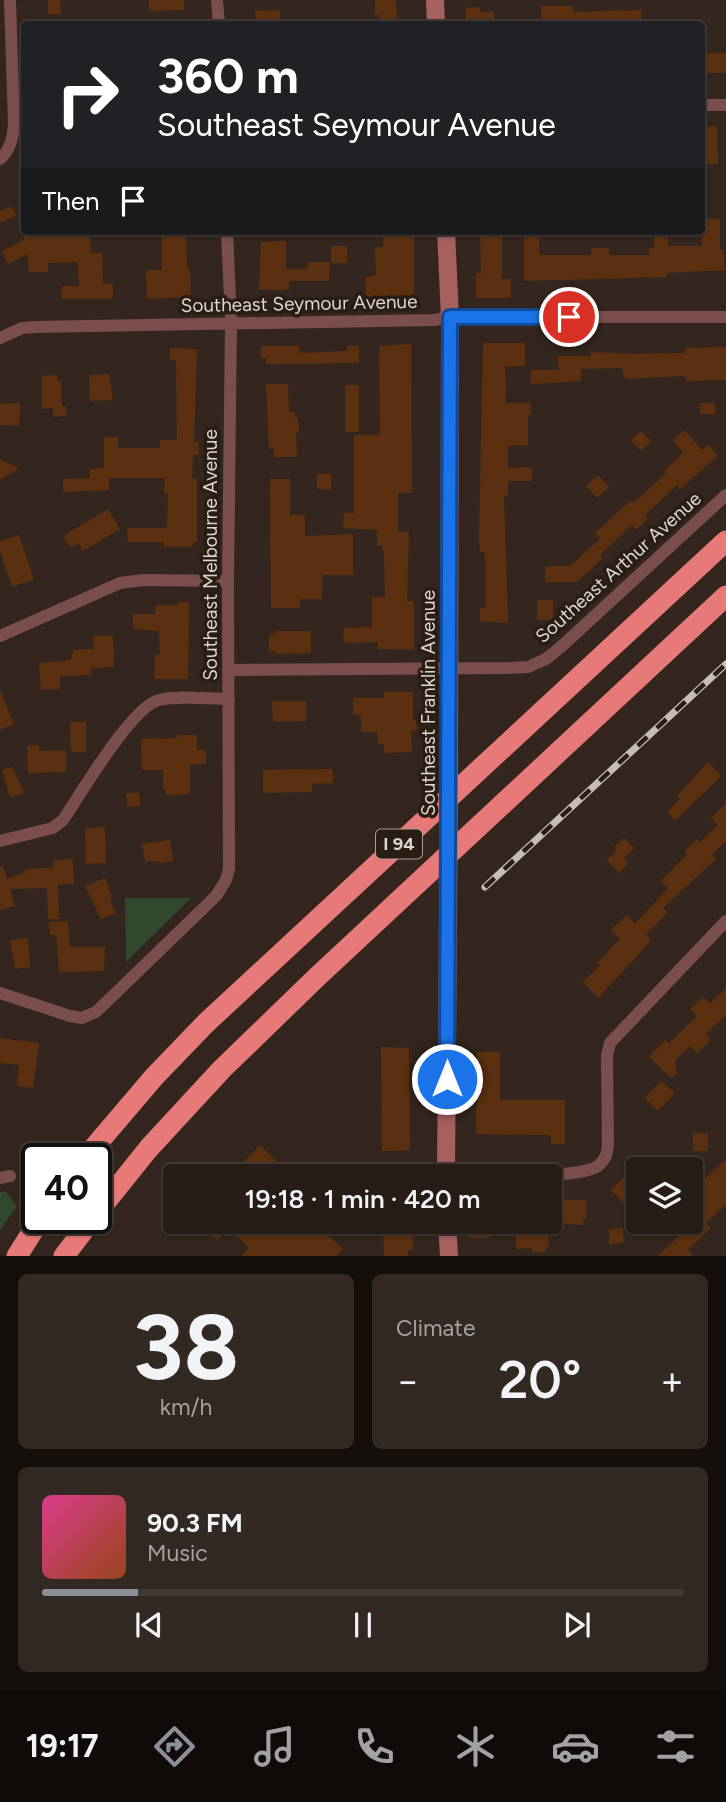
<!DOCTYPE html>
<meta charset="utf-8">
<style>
body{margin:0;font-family:Figtree,sans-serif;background:#332923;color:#f1f3f6;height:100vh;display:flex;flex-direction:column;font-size:26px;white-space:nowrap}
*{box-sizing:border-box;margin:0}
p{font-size:23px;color:#a4a1a1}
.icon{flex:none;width:38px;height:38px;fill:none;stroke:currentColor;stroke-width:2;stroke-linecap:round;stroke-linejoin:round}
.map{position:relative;height:1256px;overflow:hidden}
.details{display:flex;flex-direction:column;gap:18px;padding:18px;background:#150f0c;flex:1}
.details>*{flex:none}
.banner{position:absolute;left:21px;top:21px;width:684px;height:214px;border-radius:7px;box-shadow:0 2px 5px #0004,0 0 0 2px #433a35;background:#202124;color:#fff;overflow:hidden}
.controls{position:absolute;left:626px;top:1157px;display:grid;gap:14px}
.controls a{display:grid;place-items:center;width:77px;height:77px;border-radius:7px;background:#271c16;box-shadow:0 2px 5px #0004,0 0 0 2px #433a35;font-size:35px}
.speed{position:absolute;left:21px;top:1143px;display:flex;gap:14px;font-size:35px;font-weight:700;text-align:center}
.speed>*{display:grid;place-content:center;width:91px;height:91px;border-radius:50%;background:#271c16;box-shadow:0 2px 5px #0004,0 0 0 2px #433a35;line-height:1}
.speed .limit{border:4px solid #111;border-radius:10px;background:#fff;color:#111}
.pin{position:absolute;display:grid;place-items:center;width:60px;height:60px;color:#fff;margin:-30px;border:4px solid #fff;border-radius:50%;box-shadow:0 2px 7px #0007}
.me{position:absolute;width:77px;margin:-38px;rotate:0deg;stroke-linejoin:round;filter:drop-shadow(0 0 5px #0008)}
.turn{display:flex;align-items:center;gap:24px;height:147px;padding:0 21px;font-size:32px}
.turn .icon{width:91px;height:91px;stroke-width:2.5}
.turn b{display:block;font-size:49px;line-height:60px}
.then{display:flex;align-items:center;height:66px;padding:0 21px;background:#0003;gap:14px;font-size:26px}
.big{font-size:52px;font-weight:600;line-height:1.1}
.details .tile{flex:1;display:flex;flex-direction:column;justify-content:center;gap:10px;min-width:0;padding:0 24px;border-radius:10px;background:#332923}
.details .dial{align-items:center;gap:0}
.dial b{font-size:91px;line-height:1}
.song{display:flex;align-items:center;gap:21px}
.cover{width:84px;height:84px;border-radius:10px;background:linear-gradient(135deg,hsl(330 70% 55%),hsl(20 70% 35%))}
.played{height:7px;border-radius:4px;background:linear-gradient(90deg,#8c9099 15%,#433a35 15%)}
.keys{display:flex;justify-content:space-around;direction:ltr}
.heat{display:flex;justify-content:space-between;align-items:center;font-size:38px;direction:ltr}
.details .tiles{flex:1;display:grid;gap:18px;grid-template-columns:1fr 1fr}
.tile:last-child{grid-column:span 2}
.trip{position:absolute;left:163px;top:1164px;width:399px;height:70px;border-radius:7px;background:#271c16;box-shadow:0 2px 5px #0004,0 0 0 2px #433a35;font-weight:600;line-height:70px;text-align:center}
.tabs{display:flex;height:112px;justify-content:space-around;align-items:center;background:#100b09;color:#a4a1a1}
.tabs .icon{width:49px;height:49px}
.tabs .active{color:#8c9099}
.tabs b{font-size:32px;color:#f1f3f6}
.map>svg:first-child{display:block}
.green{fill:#30492d}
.building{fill:#5b3011}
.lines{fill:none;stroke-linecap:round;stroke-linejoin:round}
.street{stroke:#7a4e4c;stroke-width:12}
.secondary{stroke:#a6605e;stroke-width:18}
.highway{stroke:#e77a78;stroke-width:21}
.rail-casing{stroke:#c7bdb7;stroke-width:7}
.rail{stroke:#2a1d14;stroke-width:4.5;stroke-dasharray:13;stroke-linecap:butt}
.secondary-bridge{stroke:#a6605e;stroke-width:18}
.route-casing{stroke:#114b97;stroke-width:18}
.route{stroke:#1a73e8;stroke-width:12}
.labels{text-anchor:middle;stroke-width:7;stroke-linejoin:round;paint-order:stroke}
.shield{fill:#2a1d14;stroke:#a99e98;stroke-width:2}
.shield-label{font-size:18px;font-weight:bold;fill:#dfd6d0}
.street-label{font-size:19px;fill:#dfd6d0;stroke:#2a1d14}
</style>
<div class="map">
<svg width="726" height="1256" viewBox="0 0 726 1256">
<rect width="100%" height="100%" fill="#34261e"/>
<path class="green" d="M125,898H191L126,962Z
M5,1191L17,1206L0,1230V1192Z"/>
<path class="building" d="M48,0H60L61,14H48Z
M149,0H184V10L149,11Z
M375,0H396L397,24H380V15H375Z
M541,6H573V12L641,10L642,23L542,24Z
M480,7V12L494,11V24H466V8Z
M280,10V24H256L255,11Z
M702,53H726V73H702Z
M717,126L718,164H702V127Z
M12,206L16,216L0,223V211Z
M702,219H720V250L723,249L725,270L667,273V277L524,281V231H539V255H591V248H609V255H649V248H654V231H668V246H702Z
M56,231H89L91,253H102L103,284H113V299H62V286H79L78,262L48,263V272H29L27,254L8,264L2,251L24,240V236L56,234Z
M383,231H414V303H366V277L376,276L375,247H383Z
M480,231H502V279H511V298H476V273H481Z
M186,232L187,269H190L191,297L147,299L146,270H162V233Z
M286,241V269H308V262H330L329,281H289V290H259L261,242Z
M331,246H347V263H331Z
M483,343H525V366H505L506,403H531V415H528V445L508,446V468L532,467V481H508V496H504L508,623L480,621V608H485L486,605V561L484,552H480L479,540Z
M411,344L412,493H398V532H409L407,601H414V650L378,649V642L344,643L343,628L372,627V597H385L384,551H382V546H377V530L343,528L344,513H354V435H380L379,346Z
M261,346H299V353L347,351V346H359V363L266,364V358H261Z
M726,347V380L686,381L685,376L625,379L622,368L581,369V381L531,384V370H559L558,356H591V352L634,354L685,353V348Z
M170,348L197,349L194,442H198L199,455H193L192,479H197V542L193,543V547H164V542H128L127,528H167L168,493H164L165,478H109V490L63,492V479L90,478V469L104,468V437H118V448H160V440H177L176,360H170Z
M109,374L113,400L90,401L89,375Z
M57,375V381H61L62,406H66V416L53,417V408L42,409V376Z
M266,384H288L289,412H295V418L298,417L299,432H296L297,457H274V448L269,449Z
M345,385H359V432H345Z
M20,403L19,426L0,425V404Z
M700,403H715V414H700Z
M685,430L702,450L708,444L718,456L680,489L677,485L645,515L648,519L636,530L632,525L600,555L603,558L577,582H545V566H570L600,539L595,533L631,500L634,503L666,473L664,471L683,453L673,440Z
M641,431L651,441L641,451L631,440Z
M0,459L19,469L0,480Z
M317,474H331V490L317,489Z
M598,475L609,487L597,498L586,486Z
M270,479H290V515H305V536L353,534V575H322V599H300V608H271Z
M108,509L120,529L83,551L79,543L71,548L63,536Z
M19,535L34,579L12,587L0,551V541Z
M537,600H553V620H537Z
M178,602H189L188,679H154L155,655H160L159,631L133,629V614H155V605H179Z
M275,631H311V653L275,654V651H269V635H275Z
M93,636H113L114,667L91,668V675L60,676V689L41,690L39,663L71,660L73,650L94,649Z
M0,690L14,724L0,730Z
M384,692H413V720H416L417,730L411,731L412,752L384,753V744H378L377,732H361V715H353V698H384Z
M272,701H306V721L273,722Z
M70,722H86V752H71Z
M177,735H197V750H206V764H190V794L166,795V790H163V770H142L141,739L177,738Z
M39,745V751L66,750V772L28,773L27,746Z
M708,762L721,776L675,821L667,812L680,799L677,796Z
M13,767L24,793L10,797L2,770Z
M333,769V783L312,784V792L263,793V770Z
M126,793H139L140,806L127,807Z
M726,803V841L712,855L716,859L663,908L668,912L646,935L651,941L598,998L583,982L600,965L597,963L620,939L611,930L627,915L635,924L668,888L661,881L687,854L685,851L697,839L700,842L718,825L711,818Z
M105,827L106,863L86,864L85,828Z
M624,838L634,848L624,858L629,863L619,873L607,860L617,850L614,847Z
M170,840L173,861L160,863L159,861H145L142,844Z
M73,859L74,884L58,885L59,919H48L47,888L10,889L15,906L0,910V867L3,866L7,879L25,873V869L53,868V860Z
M105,878L112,896L110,898L115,914L101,919L85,886Z
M68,921L70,947H105L104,971L59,972L56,935H50L49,922Z
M28,938L30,967L15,969L10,940Z
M726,988V1015L706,1034L711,1040L697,1053L690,1046L675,1061L677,1073L672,1079L649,1057L665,1040L669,1043L697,1016L690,1009L703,997L710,1004Z
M0,1038L39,1043L33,1088L17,1086L19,1065L0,1063Z
M381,1047L409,1048L410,1150L382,1151Z
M477,1052H500V1100H565V1144H551V1135L476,1134Z
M661,1081L675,1093L658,1111L645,1098Z
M693,1133H708V1151H693Z
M260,1145L292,1176H230Z
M726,1159V1204L706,1223L711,1228L688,1250L694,1256H658L683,1232L673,1222H691V1192Z
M624,1177L637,1190L624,1203L611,1190Z
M552,1200H586V1219H583V1225L552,1223Z
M197,1222H314L343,1249L336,1256H241L249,1248L229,1228L217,1240Z
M383,1222H408V1227L412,1226L413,1250H408V1256H384Z
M468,1222H548L549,1247H546V1252H532V1248L516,1249V1233L489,1234V1238H468Z
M623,1228L624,1243L609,1244V1229Z"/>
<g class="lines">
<path class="street" d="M217,0L219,24
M702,105H726
M0,159C10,151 13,137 14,125L10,0
M0,338L22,328L34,327L434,320L450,317H726
M0,636L120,583L143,580L228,581
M228,670L509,668L528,667L546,659L562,646L726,495
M0,841L53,828L63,820C80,795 132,706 159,700C178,695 208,699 229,699
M0,993L70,1016L82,1018L96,1012L216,896L226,880L229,869L228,581L231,322L227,231
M488,1176C510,1175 585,1178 599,1165C606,1159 607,1153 608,1145L607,1055L610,1043L726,921
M0,1178L10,1176"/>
<path class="secondary" d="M435,0L436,24
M446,231L450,317L449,772
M446,1176L448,921
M447,1222L449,1256"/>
<path class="highway" d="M85,1158L154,1077L206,1023L726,541
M96,1214L149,1148L222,1069L317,977L726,596
M17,1256L41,1218
M64,1256L93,1218"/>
<g class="rail-casing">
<path id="rail" d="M485,887L726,664"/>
</g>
<use href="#rail" class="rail"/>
<path class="secondary-bridge" d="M448,921L449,772"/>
</g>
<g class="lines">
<g class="route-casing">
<path id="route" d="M447,1079L450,317H569"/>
</g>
<use href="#route" class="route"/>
</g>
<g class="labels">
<rect class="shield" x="376" y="829.5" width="46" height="29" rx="5"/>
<g class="shield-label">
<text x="399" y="850">I 94</text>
</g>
<g class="street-label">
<text transform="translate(299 303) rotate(-1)" y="7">Southeast Seymour Avenue</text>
<text transform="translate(210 555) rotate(-90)" y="7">Southeast Melbourne Avenue</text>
<text transform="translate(618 567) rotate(-42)" y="7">Southeast Arthur Avenue</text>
<text transform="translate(428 703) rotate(-90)" y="7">Southeast Franklin Avenue</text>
</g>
</g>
</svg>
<div class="controls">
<a><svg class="icon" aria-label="layers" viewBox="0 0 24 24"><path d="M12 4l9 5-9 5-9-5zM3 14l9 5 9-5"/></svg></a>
</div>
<div class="speed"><div class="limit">40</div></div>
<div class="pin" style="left:569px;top:317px;background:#d93025"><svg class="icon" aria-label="arrive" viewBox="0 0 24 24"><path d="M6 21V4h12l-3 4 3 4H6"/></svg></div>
<svg class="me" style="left:447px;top:1079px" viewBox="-20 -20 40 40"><circle r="17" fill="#1a73e8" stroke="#fff" stroke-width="3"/><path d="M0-11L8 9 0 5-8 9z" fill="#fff"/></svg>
<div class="trip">19:18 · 1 min · 420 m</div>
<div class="banner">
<div class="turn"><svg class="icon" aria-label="right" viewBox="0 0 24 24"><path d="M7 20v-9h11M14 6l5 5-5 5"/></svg><div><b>360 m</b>Southeast Seymour Avenue</div></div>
<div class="then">Then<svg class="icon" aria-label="arrive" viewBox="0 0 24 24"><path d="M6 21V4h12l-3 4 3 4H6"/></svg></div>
</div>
</div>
<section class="details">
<div class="tiles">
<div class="tile dial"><b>38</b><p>km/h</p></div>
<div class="tile"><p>Climate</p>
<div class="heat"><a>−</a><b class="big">20°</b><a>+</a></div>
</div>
<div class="tile">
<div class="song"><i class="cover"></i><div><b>90.3 FM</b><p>Music</p></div></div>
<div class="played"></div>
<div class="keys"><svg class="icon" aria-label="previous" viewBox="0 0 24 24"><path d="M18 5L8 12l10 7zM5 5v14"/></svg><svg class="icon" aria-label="pause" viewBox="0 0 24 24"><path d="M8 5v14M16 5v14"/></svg><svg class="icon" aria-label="next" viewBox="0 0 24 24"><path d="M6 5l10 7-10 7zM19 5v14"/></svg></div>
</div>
</div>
</section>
<nav class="tabs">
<b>19:17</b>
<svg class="icon active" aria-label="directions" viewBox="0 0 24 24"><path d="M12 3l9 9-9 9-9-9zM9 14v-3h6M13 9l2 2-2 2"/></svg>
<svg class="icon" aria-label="music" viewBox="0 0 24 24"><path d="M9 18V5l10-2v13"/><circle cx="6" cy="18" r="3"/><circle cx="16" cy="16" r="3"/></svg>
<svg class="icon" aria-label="phone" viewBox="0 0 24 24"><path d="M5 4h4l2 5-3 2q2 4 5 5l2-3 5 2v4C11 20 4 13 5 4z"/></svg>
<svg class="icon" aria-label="climate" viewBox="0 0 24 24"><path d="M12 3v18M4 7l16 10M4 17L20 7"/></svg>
<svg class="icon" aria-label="car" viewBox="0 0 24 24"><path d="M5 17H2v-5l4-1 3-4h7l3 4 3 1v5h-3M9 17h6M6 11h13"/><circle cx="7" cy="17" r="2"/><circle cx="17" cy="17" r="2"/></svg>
<svg class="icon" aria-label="filters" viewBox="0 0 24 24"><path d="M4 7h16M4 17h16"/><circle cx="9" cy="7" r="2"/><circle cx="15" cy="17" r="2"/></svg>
</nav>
